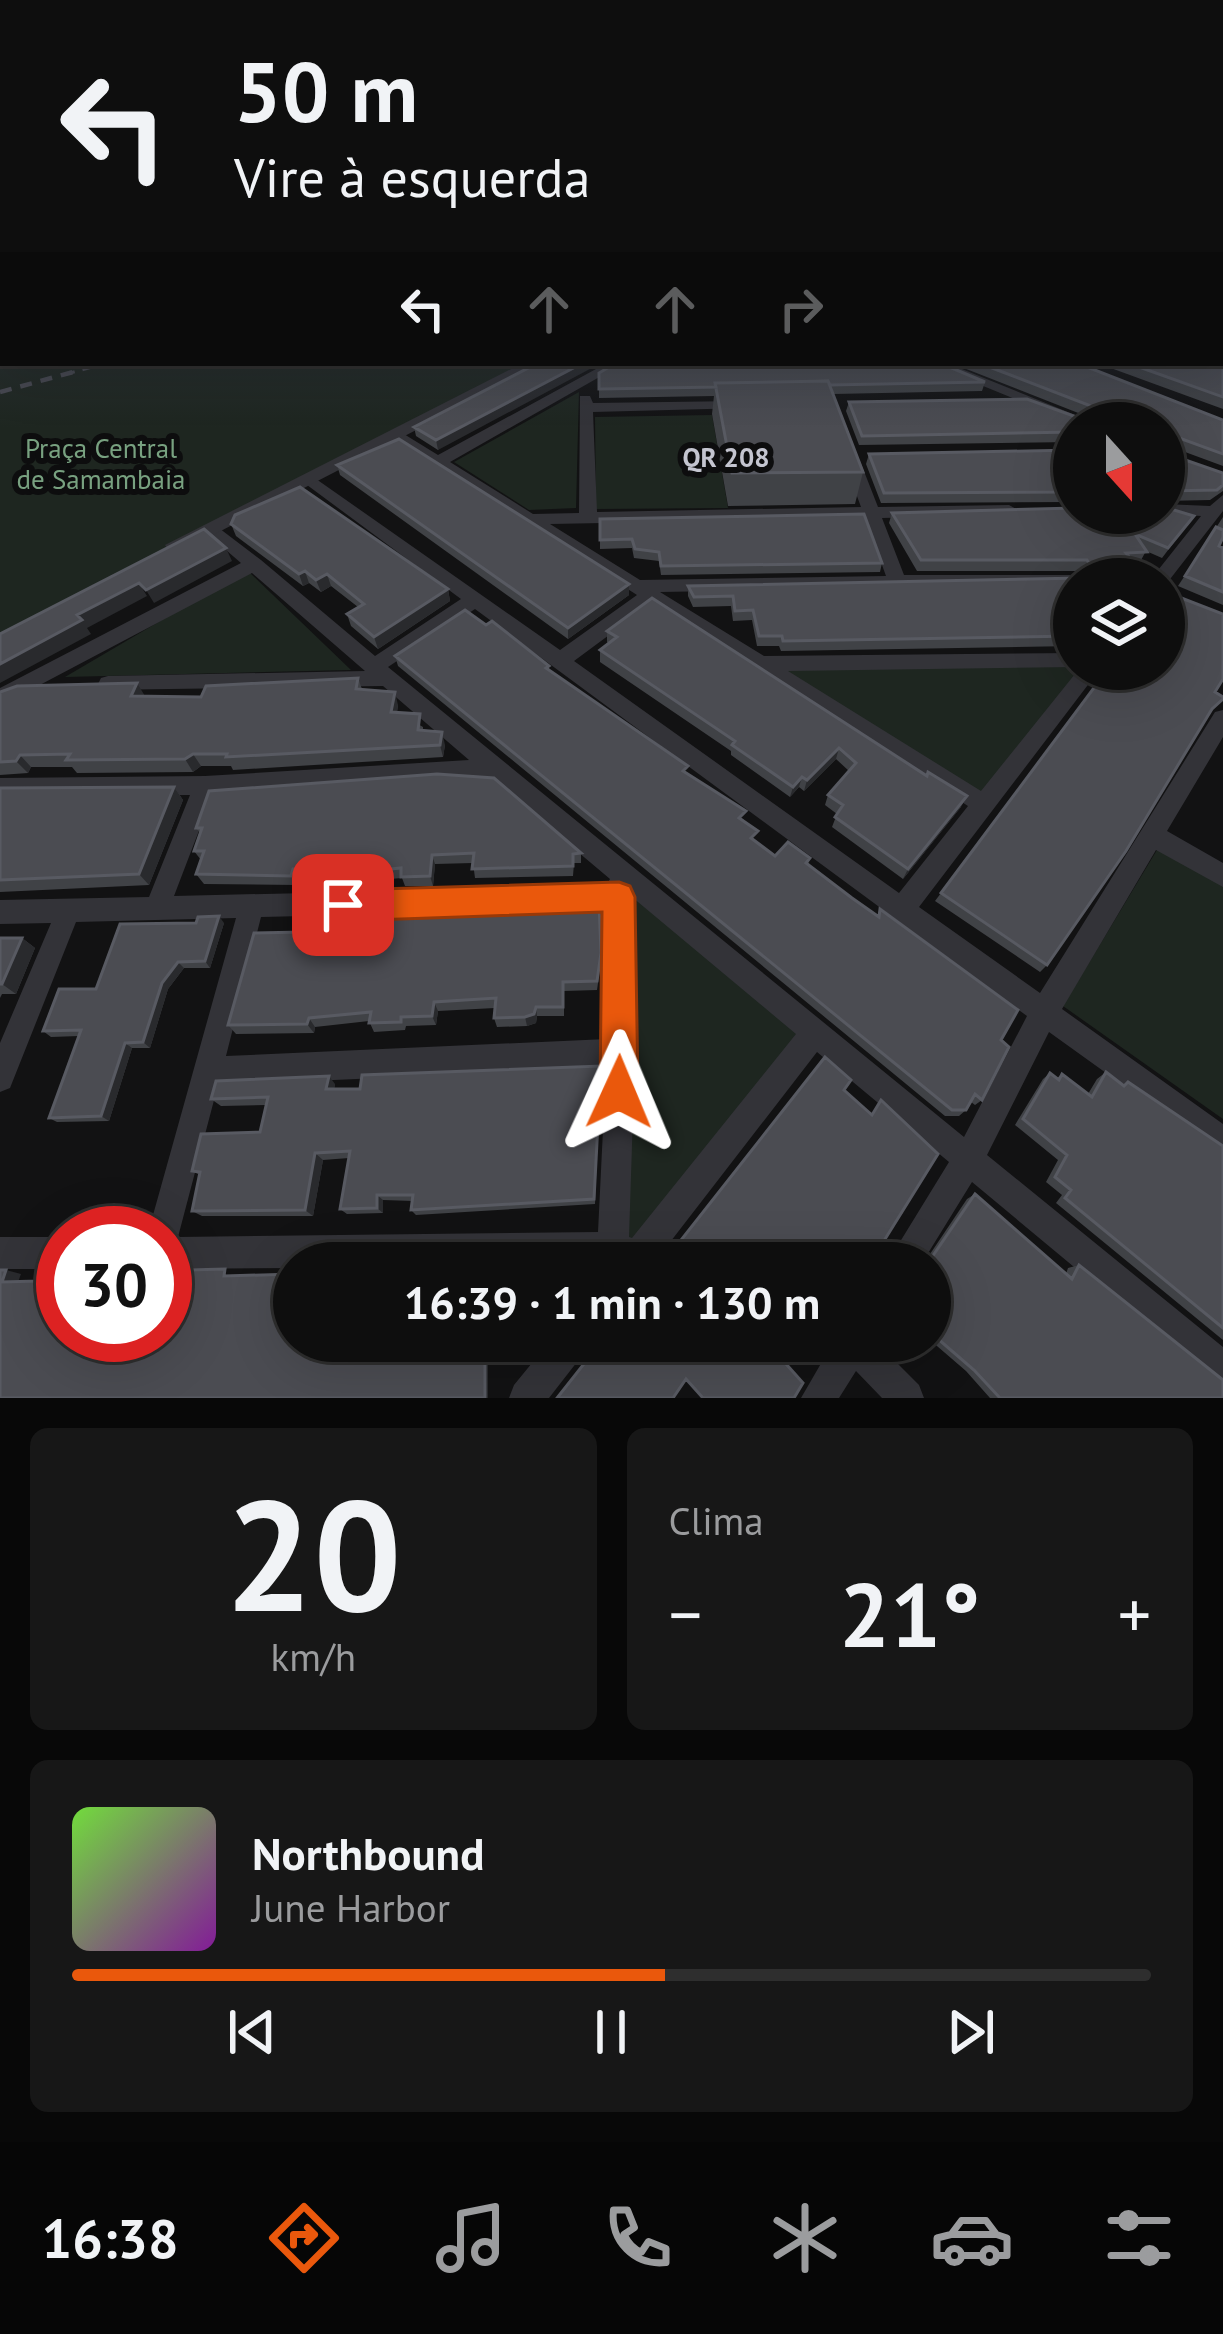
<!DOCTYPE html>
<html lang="pt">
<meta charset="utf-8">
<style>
body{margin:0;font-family:"PT Sans",sans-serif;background:#171717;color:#f1f3f6;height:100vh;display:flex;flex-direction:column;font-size:45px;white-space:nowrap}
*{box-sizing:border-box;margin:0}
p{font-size:39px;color:#9b9c9e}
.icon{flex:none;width:66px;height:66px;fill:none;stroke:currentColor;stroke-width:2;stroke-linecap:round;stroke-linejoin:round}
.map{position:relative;height:1398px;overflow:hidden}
.side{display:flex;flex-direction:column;gap:30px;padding:30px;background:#080808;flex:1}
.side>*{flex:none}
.top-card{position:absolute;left:0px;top:0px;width:1224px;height:366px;box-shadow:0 12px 48px #0002,0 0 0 3px #2e2e2e;background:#0e0e0e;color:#f1f3f6;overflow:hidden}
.needle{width:78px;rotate:159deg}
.controls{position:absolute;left:1053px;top:402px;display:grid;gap:24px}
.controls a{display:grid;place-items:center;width:132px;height:132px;border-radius:50%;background:#0e0e0e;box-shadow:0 12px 48px #0002,0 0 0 3px #2e2e2e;font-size:60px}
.speed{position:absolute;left:36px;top:1206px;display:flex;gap:24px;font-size:60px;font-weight:700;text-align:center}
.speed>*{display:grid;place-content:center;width:156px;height:156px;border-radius:50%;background:#0e0e0e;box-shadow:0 12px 48px #0002,0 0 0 3px #2e2e2e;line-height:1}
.speed .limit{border:18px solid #d22;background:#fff;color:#111}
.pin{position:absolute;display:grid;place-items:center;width:102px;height:102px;color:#fff;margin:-51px;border-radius:24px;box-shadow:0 6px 18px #0006}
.me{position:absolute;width:132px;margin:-66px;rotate:1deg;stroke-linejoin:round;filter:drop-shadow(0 0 9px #0008)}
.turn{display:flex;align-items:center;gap:42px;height:252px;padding:0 36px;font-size:54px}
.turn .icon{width:156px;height:156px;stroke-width:2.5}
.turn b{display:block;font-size:84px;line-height:102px}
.lanes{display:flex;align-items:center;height:114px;padding:0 36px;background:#0003;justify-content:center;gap:60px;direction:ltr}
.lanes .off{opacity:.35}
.big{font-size:90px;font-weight:600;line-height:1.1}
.side .tile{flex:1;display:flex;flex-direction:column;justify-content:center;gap:18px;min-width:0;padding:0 42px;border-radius:18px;background:#171717}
.side .dial{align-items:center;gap:0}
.dial b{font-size:156px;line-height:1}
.song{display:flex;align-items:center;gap:36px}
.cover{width:144px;height:144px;border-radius:18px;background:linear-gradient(135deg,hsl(100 70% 55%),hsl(290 70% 35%))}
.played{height:12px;border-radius:6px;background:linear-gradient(90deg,#ea580c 55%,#2e2e2e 55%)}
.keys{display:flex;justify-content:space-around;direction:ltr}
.heat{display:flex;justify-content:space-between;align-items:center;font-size:66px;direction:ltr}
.side .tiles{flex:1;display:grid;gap:30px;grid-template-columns:1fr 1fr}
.tile:last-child{grid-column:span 2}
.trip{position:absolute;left:273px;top:1242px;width:678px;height:120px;border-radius:60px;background:#0e0e0e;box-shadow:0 12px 48px #0002,0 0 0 3px #2e2e2e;font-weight:600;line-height:120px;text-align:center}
.tabs{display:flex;height:192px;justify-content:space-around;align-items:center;background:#060606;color:#9b9c9e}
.tabs .icon{width:84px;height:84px}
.tabs .on{color:#ea580c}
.tabs b{font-size:54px;color:#f1f3f6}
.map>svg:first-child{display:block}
.green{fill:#1e2620}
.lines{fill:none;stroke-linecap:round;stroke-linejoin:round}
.minor{fill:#333338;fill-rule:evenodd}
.tertiary{fill:#333338;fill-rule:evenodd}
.rail-far1{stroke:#494a52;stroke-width:3;stroke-dasharray:9 8;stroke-linecap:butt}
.rail{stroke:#494a52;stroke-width:4.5;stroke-dasharray:12 9;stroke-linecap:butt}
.wall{fill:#404246}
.shaded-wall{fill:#292a2d}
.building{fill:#4b4c52;stroke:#585a62;stroke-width:3}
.route{fill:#ea580c;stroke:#983908;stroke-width:3}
.labels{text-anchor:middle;stroke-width:12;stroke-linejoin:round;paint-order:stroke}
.far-park-label{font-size:27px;fill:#78a180;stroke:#0d0d0e}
.far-neighbourhood-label{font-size:27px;font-weight:bold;fill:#c4c5d0;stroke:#0d0d0e}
</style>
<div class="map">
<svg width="1223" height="1398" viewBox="0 0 1223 1398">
<rect width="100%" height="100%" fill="#121213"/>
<path class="green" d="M0,315L3,363H530L0,634Z
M579,392L576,508L529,510L454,462Z
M712,415L728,508L596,509L595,417Z
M247,570L351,670L65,677Z
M1074,655V669H1094L984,807L752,662Z
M1160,845L1223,881V1119L1063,1006Z
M619,872L809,1038L625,1247Z"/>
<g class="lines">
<path class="minor" d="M0,310H3V318H0Z
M1221,333H1223V341H1221Z
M607,363H624L450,462L533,514L579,513L580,396H590L593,403L741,401L746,402V408L593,412L597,512L861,507L844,461L852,456L860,461L878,507L1009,505L1018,510L1009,515L882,518L904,575H1081L1083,579H1074V585L660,592L764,656L1074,653V667L788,671L981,791L1079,669H1100L919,907L1040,993L1215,712L1223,710V737L1167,831L1223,863V887L1156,850L1062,1009L1223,1124V1157L1049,1032L987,1155L1223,1347V1386L1211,1381L972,1182L922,1263H887L949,1162L817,1052L654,1263H294V1268L165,1269V1233H148L236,918L76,922L10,1088L0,1092V1043L51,923L0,924V900L149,897L190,795L0,796V778L205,776L469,760L383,686L101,690L98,684L101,678L108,676L365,671L252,573L0,706V688L241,563L205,532L202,528L211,522L261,560L375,656L461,599L303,482L301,479L309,474L560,650L637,595L386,434L394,429L399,431L438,455ZM865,518L886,576L640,580L550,524ZM651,604L968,806L899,893L574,661ZM475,609L1027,1016L964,1137L388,667ZM489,777L610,879L606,886L174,896L213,794ZM632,897L796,1034L632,1238L629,1237L635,1053ZM605,909L607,1039L226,1056L261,917ZM606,1068L598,1232L178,1237L218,1085Z
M927,363H947L1095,423H1074Z
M1223,495V511L1167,583L1164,579H1151L1201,516L1159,513H1164V504L1210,506Z
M0,1237H63V1269H0Z
M550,1341H589L584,1353L549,1398H509L514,1385Z
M834,1341H875L919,1385L924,1398H882L856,1371L839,1398H801Z"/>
<path class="tertiary" d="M523,363H546L184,550H168L165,545Z"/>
<path class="rail-far1" d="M66,374L108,363"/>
<path class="rail" d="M0,392L77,371"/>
</g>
<path class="wall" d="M538,363L438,450L416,436L414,427Z
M951,363H1077L1223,420V466L1166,445L1168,454L1223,473V491L1210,500L1164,501V423H1074V442L859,445L846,411L849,402L1091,418Z
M1097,363H1209L1223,367V409Z
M599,373L985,382L982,391L833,394L863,472L855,504L728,506L712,414L714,396L599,398Z
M1074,450V502L881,503L866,464L869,454Z
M337,465L629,584V595L568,639L340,475Z
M892,513L1194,516L1162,558L1146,551L1140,562H1128L1123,568L1129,579H1074V646L781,651L779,646H757L752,620L733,621L731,606L693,607L688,596V586L1083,578L1085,576L1081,571H917L889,523Z
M1223,517V537L1219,546L1223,548V605L1178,586Z
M600,519L882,563L880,572L661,575L659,561L634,558L632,548L600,549Z
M231,524L448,589L450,601L378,649L351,626L347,614L358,607L331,586L321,592L309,583L303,586L236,536Z
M607,631L961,807L903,879L832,827L837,814L825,805L828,795L849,771L836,759L804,791L799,787L790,797L731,755V751L600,662V650L609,643L607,642Z
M395,656L549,666V671L687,773L744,820L743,821L755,841L775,856L810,858L808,864L877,916L880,909L1001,1040L982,1100L975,1105L971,1102L966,1110L959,1116H945L398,666Z
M358,678L362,689L398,705L397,712L423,727V731L445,745L443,757L233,770L231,766H201L193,772L77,773L72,767H31L28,773L0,775V692L201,697Z
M1215,692L1223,699L1209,714L1047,965L1040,972L935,901L941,893Z
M174,787L183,800L149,885L0,892V788Z
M196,828L581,853V863H574L573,876L475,878L473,863L435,864L433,886H405L402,878L365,881L362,877L298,879L297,885L204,884L196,874L201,860L194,851L200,833Z
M224,923L210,968H184L168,989L150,1048H132L109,1121L57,1122L49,1118L79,1036L51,1037L43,1031L96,989Z
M0,938H22L35,948L16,994H2L0,998Z
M601,962L597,990L564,991V1016H537L536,1023L527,1026L497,1027L494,1018L495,1008L438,1011L436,1025L406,1026L405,1030L374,1032L369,1021L315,1027L314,1033L236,1034L228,1025Z
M601,1066L600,1096H591L592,1123L598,1130L595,1204L416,1215L411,1210L413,1201L383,1200V1213L347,1214L340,1209L349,1158L323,1160L313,1216H202L192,1211L200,1175L192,1171L260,1132L266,1105L221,1106L211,1099L335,1084L334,1089H360Z
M1106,1072L1123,1085L1128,1082L1223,1146V1340L1056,1203L1062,1195L1046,1182L1058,1160L1015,1125L1043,1079L1050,1073L1057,1078L1062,1074L1088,1094L1097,1079Z
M975,1194L1066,1274L1068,1268L1079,1265L1223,1398H990L966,1371L930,1340V1290L934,1282L930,1278V1263H924L967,1199Z"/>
<path class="shaded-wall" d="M0,289H3V307L0,308Z
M583,363H601L438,450L436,440Z
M226,548L232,561L154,603L146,590Z
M305,571L309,583L303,586L299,574Z
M327,574L331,586L321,592L316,580Z
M139,583L147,596L87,628L91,634L0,683V664L77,615Z
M629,584V595L568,639V628Z
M448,589L450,601L378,649L374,637Z
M137,683L145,696H131Z
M395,692L398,705L395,724L391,712Z
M442,732L445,745L443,757L440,745Z
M839,748L836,759L804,791L807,780Z
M193,754L201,766L193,772L185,759Z
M20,755L31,767L28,773L16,761Z
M802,777L799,787L790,797L793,787Z
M174,787L183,800L149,885L139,874Z
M967,796L961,807L903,879L908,869Z
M432,855L435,864L433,886L430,876Z
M293,869L298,879L297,885L291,876Z
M219,916L224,923L210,968L205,961Z
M22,938L35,948L16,994L2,984Z
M178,962L184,968L168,989L150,1048L143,1042L162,983Z
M434,1002L438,1011L436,1025L432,1016Z
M536,1007L537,1016L536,1023L527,1026L525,1017Z
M309,1018L315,1027L314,1033L307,1024Z
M125,1043L132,1048L109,1121L101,1116Z
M329,1076L335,1084L333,1097L326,1089Z
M315,1153L323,1160L313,1216L305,1210Z
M377,1195L383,1200V1213L377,1208Z
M6,1270L21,1274L17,1285L2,1282Z
M485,1352L488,1353V1398H485Z"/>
<path class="building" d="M0,232H3V289H0Z
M1221,259L1223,260V322H1221Z
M538,363H583L436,440L414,427Z
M616,363H940L985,382L830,385L828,381L715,383L716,387L599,389V373Z
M979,363H1077L1223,420V454L1171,435L1165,439L1168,454L1223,473V485L1217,490L1164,491V423H1074V432L862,436L849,402L1027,399L1079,418H1100L1104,411Z
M1128,363H1209L1223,367V397Z
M828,381L863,472L732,473L715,383Z
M399,439L629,584L568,628L337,465Z
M1074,450V492L884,493L869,454Z
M300,487L448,589L374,637L347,614L364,604L327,574L316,580L305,571L299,574L231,524L235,515Z
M1164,507L1194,516L1168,548L1135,534L1147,552L1126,553L1130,558H1117L1129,579H1074V636L783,641L782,636H759L753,610L735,611L733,596L694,597L688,586L1083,578L1093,570L1087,560H921L892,513L1074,508V513H1164Z
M864,514L882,563L661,566L659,552L635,549L632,539L600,540V519Z
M1216,527L1223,530V537L1219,546L1223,548V592L1185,576Z
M204,529L226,548L146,590L139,583L77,615L82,620L0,664V634Z
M1171,594L1223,614V679L1215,692L1223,697V699L1212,709L1126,851L1047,965L941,893L1108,669H1164V602Z
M652,598L927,776L928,772L967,796L908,869L835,817L843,805L828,795L856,763L839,748L807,780L802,777L793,787L732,745L735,741L600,650L617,637L607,631Z
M465,610L486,625L492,621L549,666L546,668L688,766L683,771L746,811L739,818L758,831L751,838L775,856L788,842L810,858L806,863L852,898L879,917L880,909L1018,1010L1001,1040L1009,1047L982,1100L975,1094L966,1110H952L395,656Z
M358,678L356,689L395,692L391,712L420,714L418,730L442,732L440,745L226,757L227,754H193L185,759L66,760L70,754L20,755L16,761L0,762V692L17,686L137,683L131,696L201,697L206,686Z
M437,774L494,778L581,853L573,854V866L472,869L474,853L432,855L430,876L401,877V868L360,872L361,867L293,869L291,876L196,874L204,851H194L202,828H196L209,791Z
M174,787L139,874L0,880V788Z
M599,903L601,953L597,981L563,982V1007H536L534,1014L525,1017L494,1018L496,998L434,1002L432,1016L401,1017V1022L369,1023L371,1012L309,1018L307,1024L228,1025L254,933L304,932L309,910Z
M219,916L205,961L178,962L162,983L143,1042L125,1043L101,1116L49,1118L81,1030L43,1031L59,989H96L120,924L196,923L198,917Z
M0,938H22L2,984H0Z
M825,1057L851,1080L844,1090L872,1115L881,1100L938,1154L882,1244L888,1248L879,1263H663Z
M601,1066L600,1088H590L591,1123H598L594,1199L411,1210L413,1195H377V1208L340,1209L350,1151L315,1153L305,1210L192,1211L200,1172L192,1171L201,1134L260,1132L268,1097L211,1099L216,1081L329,1076L326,1089H360L362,1075Z
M1106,1072L1124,1086L1128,1082L1223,1146V1328L1065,1198L1071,1190L1055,1177L1067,1155L1023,1119L1050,1073L1059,1080L1062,1074L1092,1097Z
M975,1194L1072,1279L1079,1265L1223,1380V1398H1000L974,1370L930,1332V1300L942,1279L930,1268V1263H928Z
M53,1265H63V1308L56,1325H63V1335H165V1280L185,1279L188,1270L225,1269L224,1276L294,1274V1341H505L504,1351L485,1352V1398H0V1270H6L2,1282L38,1281L42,1270Z
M602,1341H802L787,1365L803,1383L794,1398H703L686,1379L673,1398H557Z"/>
<linearGradient id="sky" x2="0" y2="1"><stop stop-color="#0a0a0a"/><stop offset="0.54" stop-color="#333944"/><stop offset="1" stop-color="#333944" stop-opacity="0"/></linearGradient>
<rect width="1223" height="428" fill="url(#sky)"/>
<path class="route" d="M619,882L630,886L635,897L638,1092L633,1105L619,1111L606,1105L600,1092L602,912L343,921L331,916L326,905L331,895L343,890Z"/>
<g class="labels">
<g class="far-park-label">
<text x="101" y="458">Praça Central<tspan x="101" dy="31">de Samambaia</tspan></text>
</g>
<g class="far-neighbourhood-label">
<text x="726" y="467">QR 208</text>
</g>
</g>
</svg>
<div class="controls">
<a><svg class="needle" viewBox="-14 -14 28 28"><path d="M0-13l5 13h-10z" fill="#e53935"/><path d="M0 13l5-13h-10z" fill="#9b9c9e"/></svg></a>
<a><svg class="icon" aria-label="layers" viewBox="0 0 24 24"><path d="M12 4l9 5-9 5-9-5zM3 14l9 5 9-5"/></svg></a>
</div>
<div class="speed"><div class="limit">30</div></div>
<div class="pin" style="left:343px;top:905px;background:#d93025"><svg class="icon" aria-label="arrive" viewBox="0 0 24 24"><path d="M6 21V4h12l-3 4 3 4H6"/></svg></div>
<svg class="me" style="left:619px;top:1092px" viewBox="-20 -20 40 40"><path d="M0-17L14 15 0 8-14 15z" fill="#ea580c" stroke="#fff" stroke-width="4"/></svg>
<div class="trip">16:39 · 1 min · 130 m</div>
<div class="top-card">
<div class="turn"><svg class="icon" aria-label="left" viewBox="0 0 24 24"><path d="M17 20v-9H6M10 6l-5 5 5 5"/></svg><div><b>50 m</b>Vire à esquerda</div></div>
<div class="lanes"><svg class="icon" aria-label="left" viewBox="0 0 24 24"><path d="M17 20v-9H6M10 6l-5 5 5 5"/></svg><svg class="icon off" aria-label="ahead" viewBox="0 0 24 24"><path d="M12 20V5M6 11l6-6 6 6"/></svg><svg class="icon off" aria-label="ahead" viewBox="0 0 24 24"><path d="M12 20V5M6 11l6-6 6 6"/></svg><svg class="icon off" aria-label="right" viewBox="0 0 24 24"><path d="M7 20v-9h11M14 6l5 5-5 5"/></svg></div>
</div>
</div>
<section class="side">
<div class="tiles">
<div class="tile dial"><b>20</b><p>km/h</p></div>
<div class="tile"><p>Clima</p>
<div class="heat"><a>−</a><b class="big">21°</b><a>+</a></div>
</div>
<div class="tile">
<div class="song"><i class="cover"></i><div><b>Northbound</b><p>June Harbor</p></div></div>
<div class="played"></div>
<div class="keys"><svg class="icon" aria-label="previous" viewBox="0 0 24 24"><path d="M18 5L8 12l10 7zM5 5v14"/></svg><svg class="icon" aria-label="pause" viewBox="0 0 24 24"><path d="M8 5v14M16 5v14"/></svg><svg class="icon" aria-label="next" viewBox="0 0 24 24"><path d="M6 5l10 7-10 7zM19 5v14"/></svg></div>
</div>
</div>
</section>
<nav class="tabs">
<b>16:38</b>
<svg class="icon on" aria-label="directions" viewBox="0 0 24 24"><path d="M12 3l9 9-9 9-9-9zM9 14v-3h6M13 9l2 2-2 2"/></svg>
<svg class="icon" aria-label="music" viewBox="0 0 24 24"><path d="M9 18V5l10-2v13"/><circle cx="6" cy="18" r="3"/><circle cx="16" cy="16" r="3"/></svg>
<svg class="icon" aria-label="phone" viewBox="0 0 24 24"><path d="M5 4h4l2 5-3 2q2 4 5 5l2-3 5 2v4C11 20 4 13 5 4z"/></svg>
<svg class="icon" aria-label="climate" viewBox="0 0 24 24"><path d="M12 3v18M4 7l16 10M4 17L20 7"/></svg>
<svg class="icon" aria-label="car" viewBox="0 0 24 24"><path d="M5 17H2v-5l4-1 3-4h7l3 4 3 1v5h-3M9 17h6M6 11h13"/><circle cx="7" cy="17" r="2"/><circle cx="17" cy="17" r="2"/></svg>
<svg class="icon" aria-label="filters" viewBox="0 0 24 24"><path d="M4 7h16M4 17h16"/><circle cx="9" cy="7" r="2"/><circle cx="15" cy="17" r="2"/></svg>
</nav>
